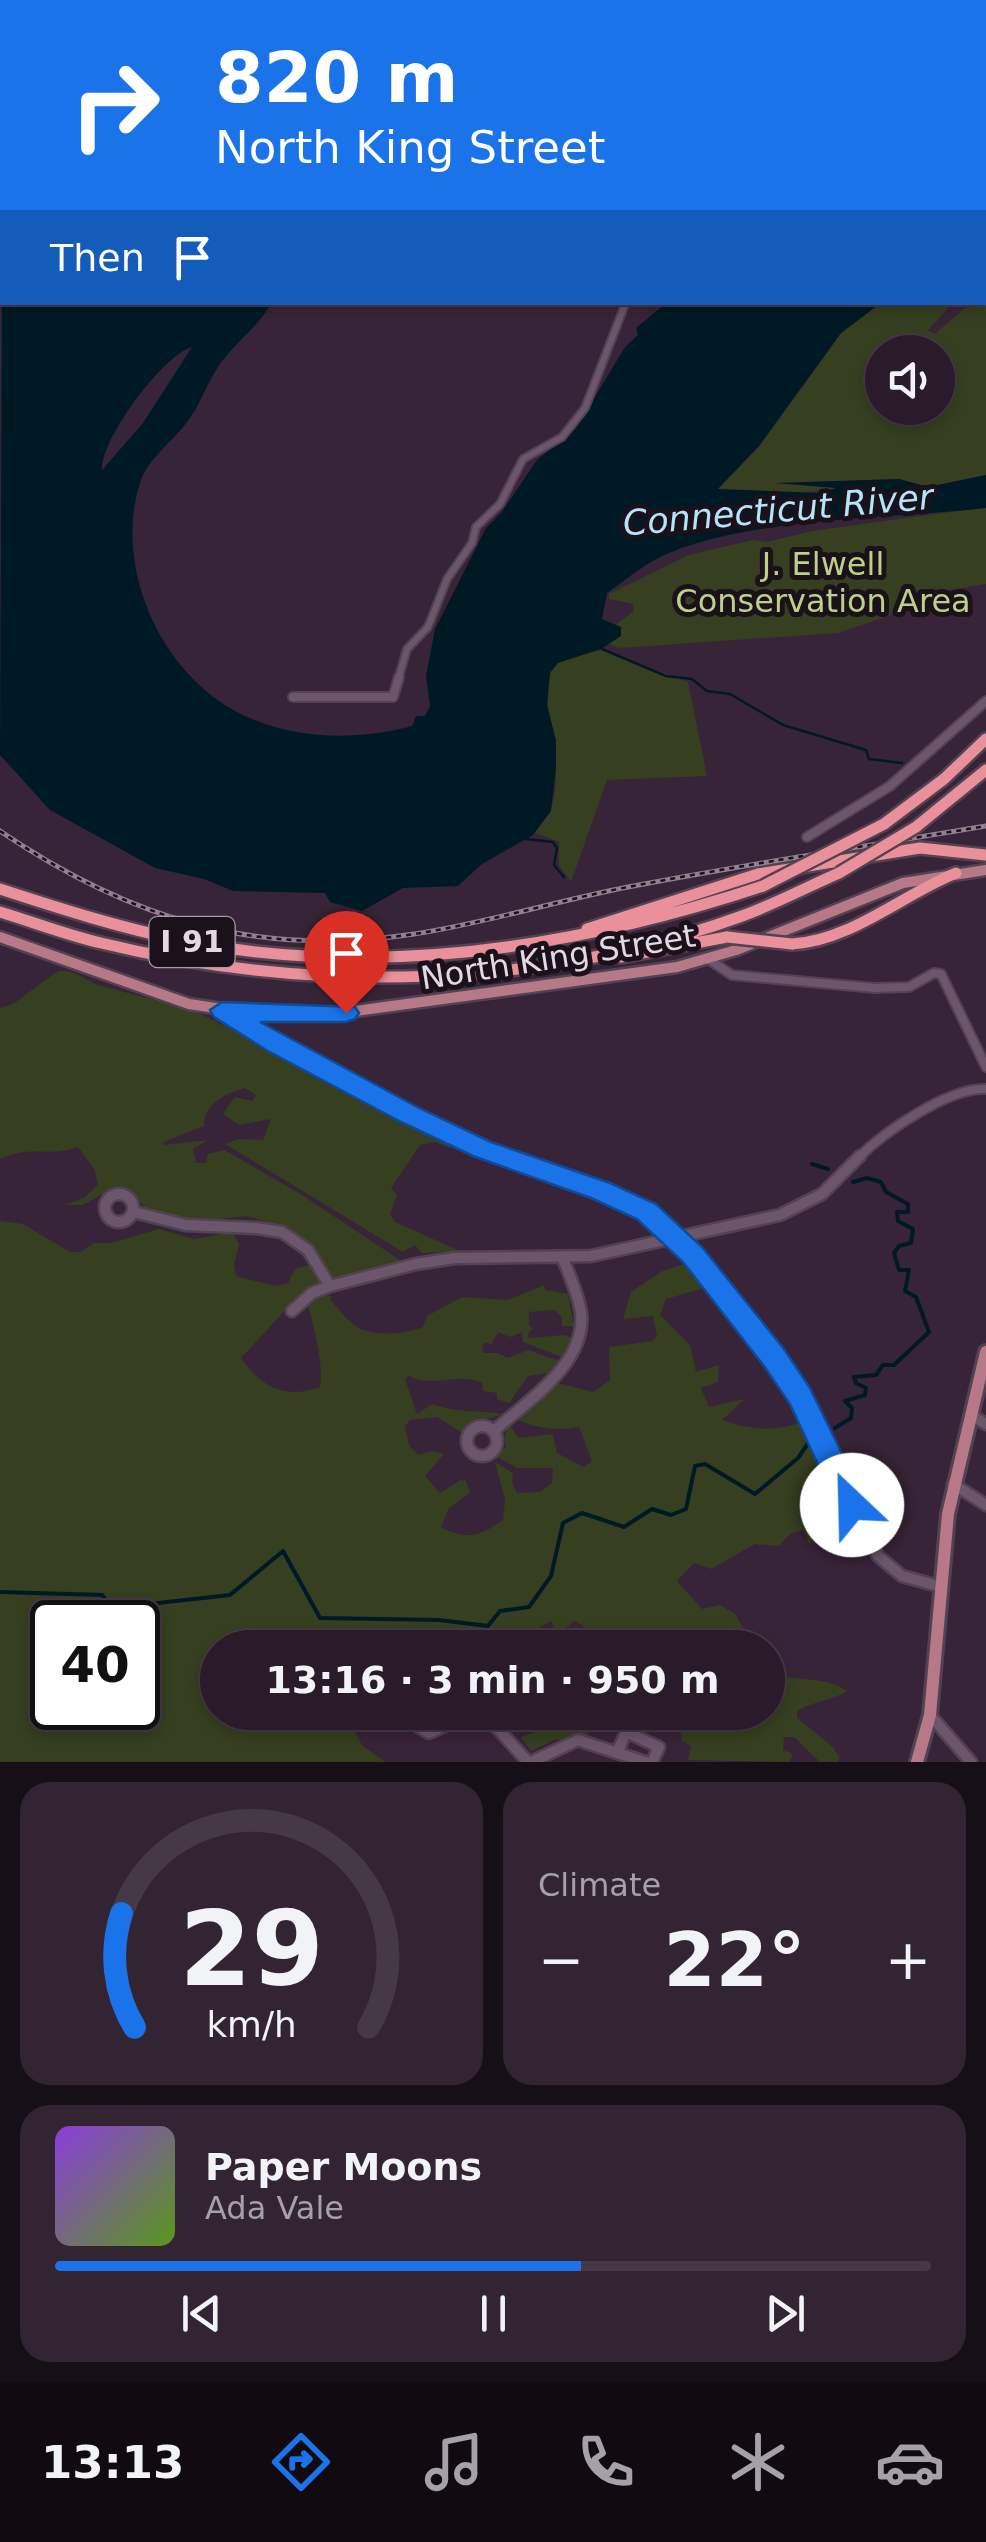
<!DOCTYPE html>
<meta charset="utf-8">
<style>
body{margin:0;font-family:"DejaVu Sans",sans-serif;background:#322432;color:#f1f3f6;height:100vh;display:flex;flex-direction:column;font-size:38px;white-space:nowrap}
*{box-sizing:border-box;margin:0}
p{font-size:32px;color:#a5a1a8}
.icon{flex:none;width:55px;height:55px;fill:none;stroke:currentColor;stroke-width:2;stroke-linecap:round;stroke-linejoin:round}
.map{position:relative;height:1762px;overflow:hidden}
.panel{display:flex;flex-direction:column;gap:20px;padding:20px;background:#170f17;flex:1}
.panel>*{flex:none}
.top-card{position:absolute;left:0px;top:0px;width:988px;height:305px;box-shadow:0 5px 15px #0003,0 0 0 2px #463947;background:#1a73e8;color:#fff;overflow:hidden}
.tools{position:absolute;left:865px;top:335px;display:grid;gap:20px}
.tools a{display:grid;place-items:center;width:90px;height:90px;border-radius:50%;background:#2a1b2a;box-shadow:0 5px 15px #0003,0 0 0 2px #463947;font-size:50px}
.speed{position:absolute;left:30px;top:1600px;display:flex;gap:20px;font-size:50px;font-weight:700;text-align:center}
.speed>*{display:grid;place-content:center;width:130px;height:130px;border-radius:50%;background:#2a1b2a;box-shadow:0 5px 15px #0003,0 0 0 2px #463947;line-height:1}
.speed .limit{border:5px solid #111;border-radius:15px;background:#fff;color:#111}
.pin{position:absolute;display:grid;place-items:center;width:85px;height:85px;color:#fff;margin:-102px -42px;border-radius:50% 50% 50% 0;rotate:-45deg;box-shadow:0 0 10px #0007}
.pin .icon{rotate:45deg}
.me{position:absolute;width:110px;margin:-55px;rotate:336deg;stroke-linejoin:round;filter:drop-shadow(0 0 8px #0008)}
.turn{display:flex;align-items:center;gap:35px;height:210px;padding:0 50px;font-size:45px}
.turn .icon{width:130px;height:130px;stroke-width:2.5}
.turn b{display:block;font-size:70px;line-height:85px}
.then{display:flex;align-items:center;height:95px;padding:0 50px;background:#0003;gap:20px;font-size:38px}
.big{font-size:75px;font-weight:700;line-height:1.1}
.panel .tile{flex:1;display:flex;flex-direction:column;justify-content:center;gap:15px;min-width:0;padding:0 35px;border-radius:30px;background:#322432}
.panel .dial{align-items:center;gap:0}
.dial svg{height:260px;overflow:visible;fill:none;stroke:#463947;stroke-width:7;stroke-linecap:round;text-anchor:middle}
.dial text{fill:#f1f3f6;stroke:none}
.song{display:flex;align-items:center;gap:30px}
.cover{width:120px;height:120px;border-radius:15px;background:linear-gradient(135deg,hsl(270 70% 55%),hsl(90 70% 35%))}
.played{height:10px;border-radius:5px;background:linear-gradient(90deg,#1a73e8 60%,#463947 60%)}
.keys{display:flex;justify-content:space-around;direction:ltr}
.heat{display:flex;justify-content:space-between;align-items:center;font-size:55px;direction:ltr}
.panel .tiles{flex:1;display:grid;gap:20px;grid-template-columns:1fr 1fr}
.tile:last-child{grid-column:span 2}
.trip{position:absolute;left:200px;top:1630px;width:585px;height:100px;border-radius:50px;background:#2a1b2a;box-shadow:0 5px 15px #0003,0 0 0 2px #463947;font-weight:700;line-height:100px;text-align:center}
.tabs{display:flex;height:160px;justify-content:space-around;align-items:center;background:#110b11;color:#a5a1a8}
.tabs .icon{width:70px;height:70px}
.tabs .current{color:#1a73e8}
.tabs b{font-size:45px;color:#f1f3f6}
.map>svg:first-child{display:block}
.green{fill:#363f20;fill-rule:evenodd}
.water{fill:#001a25;fill-rule:evenodd}
.lines{fill:none;stroke-linecap:round;stroke-linejoin:round}
.stream-far1{stroke:#001a25;stroke-width:2.5}
.stream{stroke:#001a25;stroke-width:4}
.river{stroke:#001a25;stroke-width:8}
.minor-far2-casing{stroke:#524252;stroke-width:10}
.minor-far1-casing{stroke:#524252;stroke-width:12}
.minor-casing{stroke:#524252;stroke-width:15}
.major-far1-casing{stroke:#524252;stroke-width:15}
.major-casing{stroke:#524252;stroke-width:18}
.highway-casing{stroke:#524252;stroke-width:16}
.minor-far2{stroke:#6c566c;stroke-width:6}
.minor-far1{stroke:#6c566c;stroke-width:8}
.minor{stroke:#6c566c;stroke-width:10}
.major-far1{stroke:#b77988;stroke-width:10}
.major{stroke:#b77988;stroke-width:12}
.highway{stroke:#e9909b;stroke-width:11}
.rail-casing{stroke:#908090;stroke-width:5}
.rail{stroke:#1a111a;stroke-width:2.5;stroke-dasharray:5;stroke-linecap:butt}
.highway-bridge-casing{stroke:#524252;stroke-width:16;stroke-linecap:butt}
.highway-bridge{stroke:#e9909b;stroke-width:11}
.route{fill:#1a73e8;stroke:#114b97;stroke-width:2.5}
.labels{text-anchor:middle;stroke-width:10;stroke-linejoin:round;paint-order:stroke}
.shield{fill:#1a111a;stroke:#a89ca8;stroke-width:2.5}
.shield-label{font-size:30px;font-weight:bold;fill:#e5d8e5}
.park-label{font-size:32px;fill:#bcd185;stroke:#1a111a}
.street-label{font-size:32px;fill:#e5d8e5;stroke:#1a111a}
.water-label{font-size:35px;font-style:italic;fill:#b1e5fb;stroke:#1a111a}
</style>
<div class="map">
<svg width="986" height="1762" viewBox="0 0 986 1762">
<rect width="100%" height="100%" fill="#382438"/>
<path class="green" d="M986,295V475L928,487L899,479L781,483L841,488L786,494L717,489L759,447L841,333L861,317L881,303H953L928,330L935,334L968,305L985,302ZM882,352H938V408H882Z
M986,507V584L920,595L929,602L838,633L619,648L597,639L634,611L633,604L609,599V594L689,555L753,540L767,542L812,531Z
M602,650L688,682L707,776L607,780L571,882L559,865V842L533,832C538,824 547,815 551,807C567,770 536,694 552,669C560,656 589,652 602,650Z
M58,971C77,969 85,982 102,986C126,993 204,1010 221,1025L231,1023L358,1095L457,1144L449,1148L435,1142L420,1145L391,1188L397,1195L390,1214L395,1222L460,1251L422,1253L415,1245L403,1252L225,1144L238,1139L263,1140L271,1119L239,1125L223,1114L235,1097L253,1101L256,1095L245,1088C225,1094 204,1103 204,1126L163,1142L164,1145L208,1140L193,1149L196,1163H206L208,1154L224,1150L299,1193L403,1262L334,1278L304,1238L290,1229L247,1216L200,1221L148,1212L135,1194L114,1187L83,1205H64L84,1198L98,1184L94,1169L78,1147C46,1158 33,1144 0,1159V1008L13,1004Z
M0,1221L23,1224L70,1252H80L94,1243H111L159,1229L194,1239L232,1232L239,1244L234,1265L236,1276L275,1286L288,1283L295,1269L312,1264L319,1283L290,1305L241,1358C261,1387 285,1400 320,1387C324,1366 314,1323 306,1301L315,1294L332,1296L330,1300C339,1309 348,1322 359,1328C377,1337 406,1334 423,1327L427,1316L462,1297L508,1300L544,1285L546,1290L568,1294L574,1326H562V1318L555,1310L529,1312V1325L533,1329L528,1333L529,1338L564,1335L572,1338L562,1357L523,1342L522,1332L510,1337L498,1332L491,1345L486,1342L482,1346L483,1353H498L508,1358L528,1350L559,1361L548,1373L528,1376L509,1403L497,1399V1393L483,1391L482,1383C458,1371 433,1389 409,1376L405,1379L417,1414L432,1404C457,1413 476,1410 503,1414L474,1424L464,1434L437,1417L410,1420L405,1426L409,1445L418,1455L432,1451L444,1454L425,1476L440,1493L461,1480L466,1481L470,1493L449,1508L441,1527C467,1541 480,1536 503,1520L505,1500L495,1462L513,1473L512,1482L517,1493L540,1492L552,1483L553,1468H517L496,1456L506,1447L504,1439L509,1423L518,1438L553,1434L557,1453L584,1467L592,1461L579,1427C561,1431 530,1429 515,1417L557,1383L593,1392L610,1380L609,1347L652,1341L657,1336L653,1316L623,1319L631,1292L662,1271L691,1262L711,1286L666,1299L660,1315L690,1345L696,1372L719,1365L718,1382L701,1388L709,1407L745,1399L722,1420C751,1430 773,1432 803,1422L835,1494L831,1503L838,1520L821,1523L810,1545L804,1530L790,1534L779,1546L755,1544L711,1569L694,1563L677,1581L702,1609L720,1605L735,1614L745,1631L736,1647H616L575,1621L561,1631L564,1636L558,1637L551,1621L505,1647L218,1648V1712L345,1713L362,1745L385,1762H0ZM52,1622H138V1708H52Z
M768,1671C792,1683 826,1675 847,1691C832,1701 813,1701 797,1711V1718L832,1746L840,1758L837,1762H820L794,1737H784L783,1750L793,1754L789,1762L688,1760L691,1746L682,1741L677,1713L768,1712Z
M563,1713H593L588,1722V1735L561,1742L556,1739L531,1751L521,1737L542,1730Z"/>
<path class="water" d="M2,269V302L271,303C259,327 233,344 218,367C205,387 199,408 184,426C171,442 148,460 141,480C112,565 160,674 241,714C294,740 356,741 412,726L416,716H425L430,706L426,676L435,629L486,528L501,513L537,460L576,428L625,347L638,335L636,328L666,303H881L841,333L759,446L718,489L820,493L836,488L775,483L899,479L928,487L986,475V508C892,519 731,517 651,562C636,571 621,583 607,593L602,619L621,627V636L601,649L558,663L550,673L547,705L556,740V769L551,811L533,835L482,864L458,886L403,888L362,911L330,902L325,893L233,891L204,879L155,868L50,810L0,755ZM192,347L143,423L102,470C101,439 162,356 192,347Z"/>
<g class="lines">
<path class="stream-far1" d="M602,649L666,676L692,679L707,691L730,694L783,725L866,750L869,759L902,763
M526,839L553,842L557,848L554,865L564,877"/>
<path class="stream" d="M812,1164L828,1169
M835,1428L851,1418L852,1408L845,1401L865,1395L866,1388L856,1383L854,1377L876,1375L883,1365H894L929,1332L916,1297L905,1291L909,1270H899L894,1253L899,1246L911,1243L913,1229L898,1221L897,1212H908V1204L886,1192L881,1182L867,1178L853,1182
M0,1592L102,1595L113,1608L230,1595L283,1551L320,1618L439,1620L488,1626L500,1611L529,1607L551,1576L563,1523L582,1513L624,1527L652,1509L671,1515L686,1509L695,1466L705,1464L755,1494L798,1458L809,1442"/>
<path class="river" d="M204,2L211,0"/>
<g class="minor-far2-casing">
<path id="minor-far2" d="M398,680L407,649L428,627L447,579L472,543L476,527L500,504L523,459L562,437L585,408L626,302"/>
</g>
<g class="minor-far1-casing">
<path id="minor-far1" d="M293,697H393L399,677
M807,837L890,786L986,701
M708,959L732,975L875,988L909,987L934,973L941,974L986,1067
M222,1010L346,1083L509,1158
M858,1158C884,1132 949,1087 986,1089"/>
</g>
<g class="minor-casing">
<path id="minor" d="M501,1156L601,1190L646,1211L677,1238L716,1282L800,1396L878,1556L902,1576L942,1587
M105 1208a14 14 0 1 1 28 0a14 14 0 1 1-28 0Z
M134,1212L186,1225L256,1228L282,1232L308,1250L330,1286
M292,1311L312,1293L330,1286L416,1264L455,1258L591,1256L780,1215L822,1194L860,1156
M971,1415L986,1424
M467 1441a15 15 0 1 1 30 0a15 15 0 1 1-30 0Z
M494,1431C527,1401 587,1364 581,1312C578,1294 570,1276 563,1259
M953,1484L986,1505
M394,1712L429,1733L475,1712L498,1729L528,1762
M930,1715L971,1762
M618,1751L626,1732L659,1747L652,1762
M531,1762L578,1740L645,1762"/>
</g>
<g class="major-far1-casing">
<path id="major-far1" d="M0,937L189,1004L262,1015H326L677,967L736,950L903,883L986,870"/>
</g>
<g class="major-casing">
<path id="major" d="M917,1762L930,1715L948,1514L986,1352"/>
</g>
<g class="highway-casing">
<path id="highway" d="M884,824L944,779L986,739
M916,827L986,770
M0,889C61,909 121,928 184,941C379,979 576,948 763,886
M0,912C33,922 67,935 101,943C311,994 539,990 742,916C775,904 807,887 839,873
M587,929L758,874L920,848L986,855
M792,944C850,941 902,895 956,873
M621,957L727,937"/>
</g>
<use href="#minor-far2" class="minor-far2"/>
<use href="#minor-far1" class="minor-far1"/>
<use href="#minor" class="minor"/>
<use href="#major-far1" class="major-far1"/>
<use href="#major" class="major"/>
<use href="#highway" class="highway"/>
<g class="rail-casing">
<path id="rail" d="M0,831C130,919 256,958 414,934C486,923 556,901 628,887C747,864 867,846 986,826"/>
</g>
<use href="#rail" class="rail"/>
<g class="highway-bridge-casing">
<path id="highway-bridge" d="M839,873L916,827
M763,886L884,824
M727,937L792,944"/>
</g>
<use href="#highway-bridge" class="highway-bridge"/>
</g>
<path class="route" d="M222,1002L355,1007L359,1013L355,1019L346,1022H260L419,1108L491,1142L610,1183L656,1204L702,1247L784,1349L810,1388L867,1505L862,1514L852,1518L841,1514L790,1404L764,1366L683,1262L637,1219L591,1198L473,1156L401,1122L268,1051L214,1017L210,1010Z"/>
<g class="labels">
<rect class="shield" x="149.5" y="917" width="85" height="50" rx="8"/>
<g class="shield-label">
<text x="192" y="952">I 91</text>
</g>
<g class="park-label">
<text x="823" y="575">J. Elwell<tspan x="823" dy="37">Conservation Area</tspan></text>
</g>
<g class="street-label">
<text transform="translate(558 957) rotate(-9)" y="11">North King Street</text>
</g>
<g class="water-label">
<text transform="translate(778 510) rotate(-5)" y="12">Connecticut River</text>
</g>
</g>
</svg>
<div class="tools">
<a><svg class="icon" aria-label="sound" viewBox="0 0 24 24"><path d="M4 9h4l5-4v14l-5-4H4zM17 9q2 3 0 6"/></svg></a>
</div>
<div class="speed"><div class="limit">40</div></div>
<div class="pin" style="left:346px;top:1013px;background:#d93025"><svg class="icon" aria-label="arrive" viewBox="0 0 24 24"><path d="M6 21V4h12l-3 4 3 4H6"/></svg></div>
<svg class="me" style="left:852px;top:1505px" viewBox="-20 -20 40 40"><circle r="19" fill="#fff"/><path d="M0-13L10 11 0 6-10 11z" fill="#1a73e8"/></svg>
<div class="trip">13:16 · 3 min · 950 m</div>
<div class="top-card">
<div class="turn"><svg class="icon" aria-label="right" viewBox="0 0 24 24"><path d="M7 20v-9h11M14 6l5 5-5 5"/></svg><div><b>820 m</b>North King Street</div></div>
<div class="then">Then<svg class="icon" aria-label="arrive" viewBox="0 0 24 24"><path d="M6 21V4h12l-3 4 3 4H6"/></svg></div>
</div>
</div>
<section class="panel">
<div class="tiles">
<div class="tile dial"><svg viewBox="0 0 100 80">
<path d="M14 69A42 42 0 1 1 86 69"/>
<path d="M14 69A42 42 0 0 1 10 34" stroke="#1a73e8"/>
<text x="50" y="56" font-size="32" font-weight="700">29</text>
<text x="50" y="72" font-size="11">km/h</text>
</svg></div>
<div class="tile"><p>Climate</p>
<div class="heat"><a>−</a><b class="big">22°</b><a>+</a></div>
</div>
<div class="tile">
<div class="song"><i class="cover"></i><div><b>Paper Moons</b><p>Ada Vale</p></div></div>
<div class="played"></div>
<div class="keys"><svg class="icon" aria-label="previous" viewBox="0 0 24 24"><path d="M18 5L8 12l10 7zM5 5v14"/></svg><svg class="icon" aria-label="pause" viewBox="0 0 24 24"><path d="M8 5v14M16 5v14"/></svg><svg class="icon" aria-label="next" viewBox="0 0 24 24"><path d="M6 5l10 7-10 7zM19 5v14"/></svg></div>
</div>
</div>
</section>
<nav class="tabs">
<b>13:13</b>
<svg class="icon current" aria-label="directions" viewBox="0 0 24 24"><path d="M12 3l9 9-9 9-9-9zM9 14v-3h6M13 9l2 2-2 2"/></svg>
<svg class="icon" aria-label="music" viewBox="0 0 24 24"><path d="M9 18V5l10-2v13"/><circle cx="6" cy="18" r="3"/><circle cx="16" cy="16" r="3"/></svg>
<svg class="icon" aria-label="phone" viewBox="0 0 24 24"><path d="M5 4h4l2 5-3 2q2 4 5 5l2-3 5 2v4C11 20 4 13 5 4z"/></svg>
<svg class="icon" aria-label="climate" viewBox="0 0 24 24"><path d="M12 3v18M4 7l16 10M4 17L20 7"/></svg>
<svg class="icon" aria-label="car" viewBox="0 0 24 24"><path d="M5 17H2v-5l4-1 3-4h7l3 4 3 1v5h-3M9 17h6M6 11h13"/><circle cx="7" cy="17" r="2"/><circle cx="17" cy="17" r="2"/></svg>
</nav>
